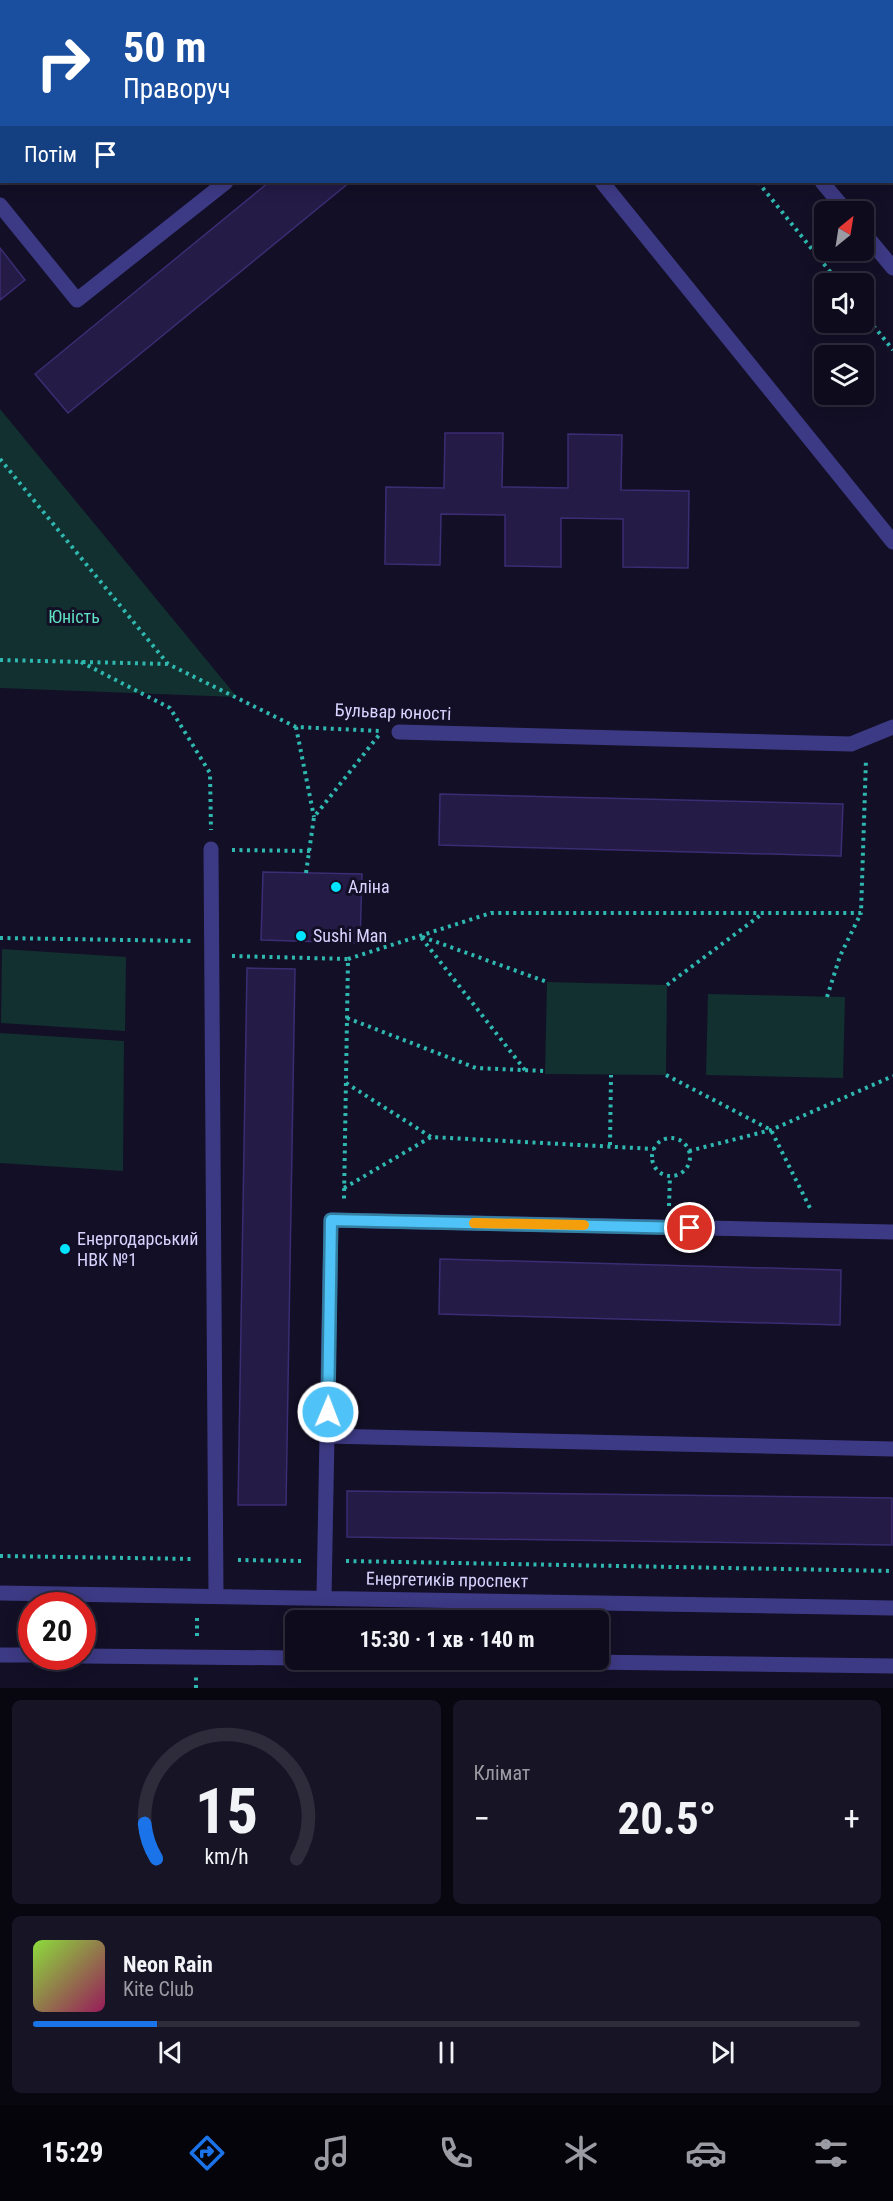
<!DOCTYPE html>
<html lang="uk">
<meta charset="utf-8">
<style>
body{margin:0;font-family:"Roboto Condensed",sans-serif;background:#171425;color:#f1f3f6;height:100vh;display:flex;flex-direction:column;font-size:22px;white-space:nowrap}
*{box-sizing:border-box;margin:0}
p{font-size:20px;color:#9b9ba3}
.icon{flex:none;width:33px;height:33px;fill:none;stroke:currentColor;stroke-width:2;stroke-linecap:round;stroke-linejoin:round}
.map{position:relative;height:1688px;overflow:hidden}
.drawer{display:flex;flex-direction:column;gap:12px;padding:12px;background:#08060f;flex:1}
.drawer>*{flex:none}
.banner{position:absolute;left:0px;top:0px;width:894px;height:183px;box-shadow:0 3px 15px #0003,0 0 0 2px #2e2b3b;background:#1a4fa0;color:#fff;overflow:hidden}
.needle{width:39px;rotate:30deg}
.fabs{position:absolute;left:814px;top:201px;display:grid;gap:12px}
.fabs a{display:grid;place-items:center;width:60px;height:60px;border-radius:9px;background:#0e0b1c;box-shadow:0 3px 15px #0003,0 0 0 2px #2e2b3b;font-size:30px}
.speed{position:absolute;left:18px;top:1592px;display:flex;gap:12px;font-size:30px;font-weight:700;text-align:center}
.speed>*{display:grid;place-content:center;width:78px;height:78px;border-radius:50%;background:#0e0b1c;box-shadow:0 3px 15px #0003,0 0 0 2px #2e2b3b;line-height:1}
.speed .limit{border:9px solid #d22;background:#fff;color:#111}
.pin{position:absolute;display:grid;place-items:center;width:51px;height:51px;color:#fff;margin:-26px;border:3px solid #fff;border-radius:50%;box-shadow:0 2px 6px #0007}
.me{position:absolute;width:66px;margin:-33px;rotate:1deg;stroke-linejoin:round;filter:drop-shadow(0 0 4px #0008)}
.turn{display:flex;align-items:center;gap:21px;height:126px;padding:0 24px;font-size:27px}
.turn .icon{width:78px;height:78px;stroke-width:2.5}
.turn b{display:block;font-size:42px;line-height:51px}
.then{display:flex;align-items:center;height:57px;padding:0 24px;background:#0003;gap:12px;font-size:22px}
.big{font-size:45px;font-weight:700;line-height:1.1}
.drawer .card{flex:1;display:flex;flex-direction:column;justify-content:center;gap:9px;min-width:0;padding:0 21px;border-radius:9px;background:#171425}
.drawer .dial{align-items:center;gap:0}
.dial svg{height:156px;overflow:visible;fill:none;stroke:#2e2b3b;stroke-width:7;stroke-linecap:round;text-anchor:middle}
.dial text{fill:#f1f3f6;stroke:none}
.song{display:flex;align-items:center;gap:18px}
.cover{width:72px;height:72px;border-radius:9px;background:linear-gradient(135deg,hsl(90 70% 55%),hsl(330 70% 35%))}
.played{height:6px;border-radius:3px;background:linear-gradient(90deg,#1a73e8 15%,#2e2b3b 15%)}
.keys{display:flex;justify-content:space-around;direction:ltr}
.heat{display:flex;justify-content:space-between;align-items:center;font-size:33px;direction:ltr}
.drawer .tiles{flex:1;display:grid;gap:12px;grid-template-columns:1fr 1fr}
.card:last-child{grid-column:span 2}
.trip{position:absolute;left:285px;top:1610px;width:324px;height:60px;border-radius:9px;background:#0e0b1c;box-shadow:0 3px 15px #0003,0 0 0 2px #2e2b3b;font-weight:700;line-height:60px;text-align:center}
.dock{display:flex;height:96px;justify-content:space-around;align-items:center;background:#06040b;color:#9b9ba3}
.dock .icon{width:42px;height:42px}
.dock .on{color:#1a73e8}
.dock b{font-size:27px;color:#f1f3f6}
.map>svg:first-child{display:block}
.green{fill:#12302f}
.building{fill:#241b47;stroke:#3b2d73;stroke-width:1.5}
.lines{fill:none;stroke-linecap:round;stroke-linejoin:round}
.path{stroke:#2fb8b0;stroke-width:4;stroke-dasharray:3 4.5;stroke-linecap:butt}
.minor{stroke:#3d3a85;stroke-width:15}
.route-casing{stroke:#337fa1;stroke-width:15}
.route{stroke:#4fc3f7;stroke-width:10}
.slow{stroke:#f59e0b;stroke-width:10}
.poi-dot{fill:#00e5ff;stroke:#130f26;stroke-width:2}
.labels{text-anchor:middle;stroke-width:6;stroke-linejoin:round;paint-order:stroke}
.park-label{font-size:18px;fill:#5fe0c0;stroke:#130f26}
.street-label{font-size:18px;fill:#d9d4ff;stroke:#130f26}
.poi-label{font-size:18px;fill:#d9d4ff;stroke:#130f26;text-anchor:start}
</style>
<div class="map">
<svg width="893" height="1688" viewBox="0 0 893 1688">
<rect width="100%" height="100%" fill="#130f26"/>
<path class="green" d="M0,409L237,697L0,688Z
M2,949L126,957L125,1031L1,1023Z
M547,982L667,985L666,1075L545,1074Z
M708,994L845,997L843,1078L706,1075Z
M0,1033L124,1041L123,1171L0,1163Z"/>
<path class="building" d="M0,0H21L2,2L0,17Z
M506,0H548L546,2Z
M815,0H887L889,2H816Z
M892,6L893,7V96H892Z
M269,182H350L68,413L35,374Z
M0,248L25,280L0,300Z
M445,433H503L502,487L568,488V434L622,435L621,490L689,491L688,568L623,567V519L561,518V567L505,566V515L441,514L440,565L385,564L386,487L444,488Z
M440,794L843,804L841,856L439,845Z
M263,872L362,874L360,943L261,940Z
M247,968L295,969L286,1505H238Z
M440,1259L841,1270L840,1325L439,1314Z
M347,1491L892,1498V1545L347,1537Z"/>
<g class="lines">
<path class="path" d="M613,0L614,2
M748,0L749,2
M892,181L893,182
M758,182L840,284
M864,314L893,350
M0,459L168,664L296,727L380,731
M0,660L167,664
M81,662L170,708L210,773L211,830
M296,727L314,817
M232,850L310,851
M306,873L314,817L379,735
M0,938L191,941
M232,956L348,959L344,1199
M348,959L491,913H861L866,759
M667,985L762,914
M827,997L840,956L861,913
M347,1018L476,1068L545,1071
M525,1070L420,936L547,982
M666,1075L771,1130L810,1208
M346,1083L431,1137
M652 1157a19 19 0 1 1 38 0a19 19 0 1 1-38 0Z
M610,1145L611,1075
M689,1151L771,1130L893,1076
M344,1188L431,1137L654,1149
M669,1206L670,1176
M0,1556L194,1559
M238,1560L305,1561
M346,1561L893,1571
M197,1636V1617
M196,1688V1677"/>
<path class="minor" d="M452,0L453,2
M672,0L673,2
M58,2L60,0
M651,2L653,0
M0,48L2,47
M602,182L893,542
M822,182L847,212
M0,205L77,300L226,182
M864,233L893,268
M399,732L851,744L893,727
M211,849L216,1596
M327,1436L893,1449
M0,1593L893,1608
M324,1597L331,1220L893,1232
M0,1655H32
M82,1656L296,1658
M350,1659L893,1666"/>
</g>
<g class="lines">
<g class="route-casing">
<path id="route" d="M328,1412L331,1220L690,1228"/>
</g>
<use href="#route" class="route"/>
<path class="slow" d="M474,1223L584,1225"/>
</g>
<g class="poi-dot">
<circle cx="336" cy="887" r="6"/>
<circle cx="301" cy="936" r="6"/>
<circle cx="65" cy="1249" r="6"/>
</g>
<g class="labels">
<g class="park-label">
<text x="74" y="623">Юність</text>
</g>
<g class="street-label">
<text transform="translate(393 712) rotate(2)" y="6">Бульвар юності</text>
<text transform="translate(447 1580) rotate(1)" y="6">Енергетиків проспект</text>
</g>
<g class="poi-label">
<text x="348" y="893">Аліна</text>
<text x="313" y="942">Sushi Man</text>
<text x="77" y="1245">Енергодарський<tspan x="77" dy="21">НВК №1</tspan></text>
</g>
</g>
</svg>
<div class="fabs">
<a><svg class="needle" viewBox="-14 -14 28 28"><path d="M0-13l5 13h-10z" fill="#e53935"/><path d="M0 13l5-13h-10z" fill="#9b9ba3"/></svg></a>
<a><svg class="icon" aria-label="sound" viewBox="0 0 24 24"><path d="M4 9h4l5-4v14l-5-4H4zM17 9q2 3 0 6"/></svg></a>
<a><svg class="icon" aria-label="layers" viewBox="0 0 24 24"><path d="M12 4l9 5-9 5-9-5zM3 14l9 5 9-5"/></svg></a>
</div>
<div class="speed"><div class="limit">20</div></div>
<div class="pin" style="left:690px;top:1228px;background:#d93025"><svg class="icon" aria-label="arrive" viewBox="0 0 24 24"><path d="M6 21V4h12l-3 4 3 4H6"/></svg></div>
<svg class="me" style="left:328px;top:1412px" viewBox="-20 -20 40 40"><circle r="17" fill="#4fc3f7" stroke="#fff" stroke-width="3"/><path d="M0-11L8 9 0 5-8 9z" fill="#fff"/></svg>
<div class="trip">15:30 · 1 хв · 140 m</div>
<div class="banner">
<div class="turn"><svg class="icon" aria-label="right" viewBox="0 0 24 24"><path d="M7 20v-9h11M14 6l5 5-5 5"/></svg><div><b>50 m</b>Праворуч</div></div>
<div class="then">Потім<svg class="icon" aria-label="arrive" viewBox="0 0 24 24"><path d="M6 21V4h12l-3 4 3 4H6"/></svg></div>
</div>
</div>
<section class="drawer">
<div class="tiles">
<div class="card dial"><svg viewBox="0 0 100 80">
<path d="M14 69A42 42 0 1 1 86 69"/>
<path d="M14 69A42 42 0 0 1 8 51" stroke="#1a73e8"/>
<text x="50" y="56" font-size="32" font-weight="700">15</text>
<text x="50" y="72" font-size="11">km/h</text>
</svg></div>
<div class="card"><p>Клімат</p>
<div class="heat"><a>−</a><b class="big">20.5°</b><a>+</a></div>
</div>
<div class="card">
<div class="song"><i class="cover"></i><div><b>Neon Rain</b><p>Kite Club</p></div></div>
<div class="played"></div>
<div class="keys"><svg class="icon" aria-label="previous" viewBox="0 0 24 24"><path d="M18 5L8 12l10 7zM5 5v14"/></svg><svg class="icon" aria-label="pause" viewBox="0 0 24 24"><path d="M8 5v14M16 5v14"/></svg><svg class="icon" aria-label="next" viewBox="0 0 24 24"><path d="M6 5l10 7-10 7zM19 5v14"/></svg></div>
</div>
</div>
</section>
<nav class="dock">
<b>15:29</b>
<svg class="icon on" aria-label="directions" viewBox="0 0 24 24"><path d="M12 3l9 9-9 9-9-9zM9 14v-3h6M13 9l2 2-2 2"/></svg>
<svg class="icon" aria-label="music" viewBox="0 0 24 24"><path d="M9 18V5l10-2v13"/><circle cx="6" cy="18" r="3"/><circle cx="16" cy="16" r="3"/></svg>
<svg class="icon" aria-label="phone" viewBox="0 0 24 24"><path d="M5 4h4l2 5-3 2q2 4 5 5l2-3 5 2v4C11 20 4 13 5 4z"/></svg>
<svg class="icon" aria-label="climate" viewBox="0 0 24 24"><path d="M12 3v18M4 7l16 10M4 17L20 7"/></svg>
<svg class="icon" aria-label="car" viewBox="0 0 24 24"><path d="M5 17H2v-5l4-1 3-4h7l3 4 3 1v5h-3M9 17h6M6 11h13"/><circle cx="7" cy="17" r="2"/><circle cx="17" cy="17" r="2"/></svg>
<svg class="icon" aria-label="filters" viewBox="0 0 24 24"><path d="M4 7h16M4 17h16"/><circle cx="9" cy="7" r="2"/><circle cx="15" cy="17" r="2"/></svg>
</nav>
